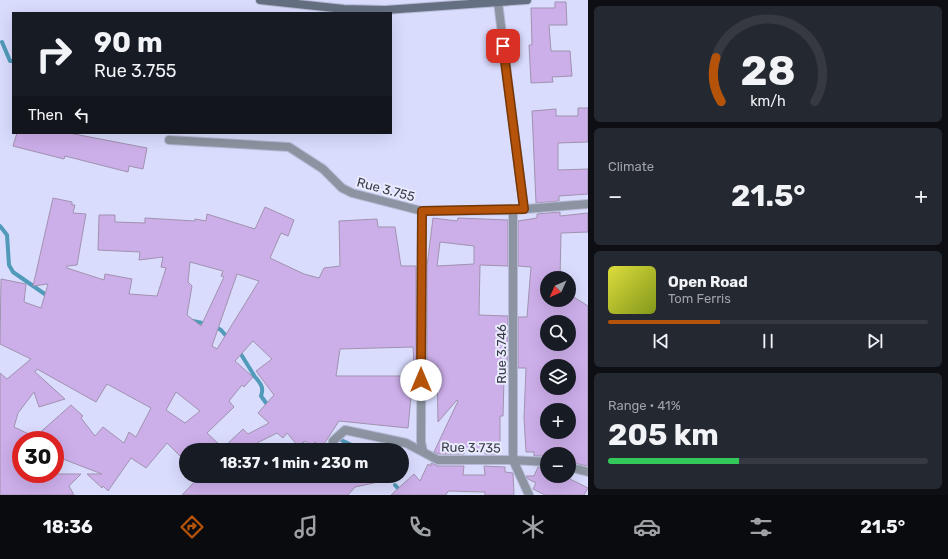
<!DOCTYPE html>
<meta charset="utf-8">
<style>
body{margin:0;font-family:Rubik,sans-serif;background:#242831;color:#f1f3f6;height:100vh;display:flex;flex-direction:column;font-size:15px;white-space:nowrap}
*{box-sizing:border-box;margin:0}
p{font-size:13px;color:#9ea1a6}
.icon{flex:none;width:22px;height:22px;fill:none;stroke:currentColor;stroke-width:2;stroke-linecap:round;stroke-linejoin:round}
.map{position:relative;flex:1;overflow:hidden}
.drawer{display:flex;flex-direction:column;gap:6px;padding:6px;background:#0d0f14;width:360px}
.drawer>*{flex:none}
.banner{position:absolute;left:12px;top:12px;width:380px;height:122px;border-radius:0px;box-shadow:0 4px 16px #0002;background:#171b24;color:#f1f3f6;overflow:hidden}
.needle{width:26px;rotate:225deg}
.buttons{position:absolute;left:540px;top:271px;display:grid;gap:8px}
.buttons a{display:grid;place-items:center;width:36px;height:36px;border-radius:50%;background:#171b24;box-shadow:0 4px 16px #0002;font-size:20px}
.speed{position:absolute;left:12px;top:431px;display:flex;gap:8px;font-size:20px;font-weight:700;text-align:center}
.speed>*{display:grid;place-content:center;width:52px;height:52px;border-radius:50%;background:#171b24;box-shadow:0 4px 16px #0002;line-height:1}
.speed .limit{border:6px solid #d22;background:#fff;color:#111}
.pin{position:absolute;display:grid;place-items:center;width:34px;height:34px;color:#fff;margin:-17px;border-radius:8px;box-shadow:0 2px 6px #0006}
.me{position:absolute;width:44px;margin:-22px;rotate:0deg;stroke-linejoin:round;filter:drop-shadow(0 0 3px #0008)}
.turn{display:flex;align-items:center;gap:14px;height:84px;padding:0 16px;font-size:18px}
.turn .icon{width:52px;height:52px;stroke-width:2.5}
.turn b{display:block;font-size:28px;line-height:34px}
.then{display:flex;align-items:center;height:38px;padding:0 16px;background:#0003;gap:8px;font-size:15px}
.big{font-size:30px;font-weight:700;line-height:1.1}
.drawer .widget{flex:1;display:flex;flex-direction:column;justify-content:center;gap:6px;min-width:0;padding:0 14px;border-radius:6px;background:#242831}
.drawer .dial{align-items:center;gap:0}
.dial svg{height:104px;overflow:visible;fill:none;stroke:#363941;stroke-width:7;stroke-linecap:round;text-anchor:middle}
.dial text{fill:#f1f3f6;stroke:none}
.song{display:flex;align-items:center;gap:12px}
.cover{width:48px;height:48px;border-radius:6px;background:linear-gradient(135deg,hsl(60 70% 55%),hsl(70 70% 35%))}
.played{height:4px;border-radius:2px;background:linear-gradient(90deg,#b45309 35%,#363941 35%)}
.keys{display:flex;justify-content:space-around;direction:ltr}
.heat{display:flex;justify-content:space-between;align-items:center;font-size:22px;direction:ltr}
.charge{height:6px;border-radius:3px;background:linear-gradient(90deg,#34c759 41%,#363941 0)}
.trip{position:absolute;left:179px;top:443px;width:230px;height:40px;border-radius:20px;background:#171b24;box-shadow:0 4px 16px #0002;font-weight:700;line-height:40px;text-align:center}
.menu{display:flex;height:64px;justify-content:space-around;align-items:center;background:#090b0e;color:#9ea1a6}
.menu .icon{width:28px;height:28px}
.menu .on{color:#b45309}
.menu b{font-size:18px;color:#f1f3f6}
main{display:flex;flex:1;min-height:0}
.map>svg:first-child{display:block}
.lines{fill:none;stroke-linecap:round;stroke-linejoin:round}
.stream{stroke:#519aba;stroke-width:4}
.building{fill:#ccaee9;stroke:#a192af;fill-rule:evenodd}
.street-casing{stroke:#b6b9d5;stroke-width:10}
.secondary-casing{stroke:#b6b9d5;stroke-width:10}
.street{stroke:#8b94a0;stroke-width:8}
.secondary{stroke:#647081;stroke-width:8}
.route-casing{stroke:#753606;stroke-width:10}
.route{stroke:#b45309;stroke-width:7}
.labels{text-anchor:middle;stroke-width:4;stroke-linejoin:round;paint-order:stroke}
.street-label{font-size:13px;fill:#3b3c48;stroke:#e9ebfe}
</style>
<main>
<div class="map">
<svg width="588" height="495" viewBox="0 0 588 495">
<rect width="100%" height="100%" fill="#d9dcfd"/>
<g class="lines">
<path class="stream" d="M2,42L10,61H13
M0,226L7,235L9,265L13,272L49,297
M193,321L207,324
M214,326L221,330L228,338
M239,351L255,377
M256,378C261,384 264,388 261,396L269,407
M300,440L307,450
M318,450L339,439L362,450
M370,450L373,448L376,450
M393,478V476
M395,485L404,495"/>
</g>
<path class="building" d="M555,2H566L567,25H549L551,51H570L572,76L552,77L553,82L531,83L529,45H532L531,8H555Z
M578,108H588V142L558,143V170L588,169V194L559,196V201L536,203L532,111L556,109V116H578Z
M17,133H69L147,148L143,169L129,166L128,172L65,156L64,159L13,146Z
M53,198L72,202V205H75L73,213L86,214L77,265L67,266V268L104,280L105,274L132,279L129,294L157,296L166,268L161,267L163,257L139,260L140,252L98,250L99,215H115V222L145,223V218L195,221V219L206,221L207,214L255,229L265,207L294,220L288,236L281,233L270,258L304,274L319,278L324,268L340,266L339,221L377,219L378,227H395L401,266H416V365H414L413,347L340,349L336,376H416V397H411L408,428L339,421L322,447L315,442L312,446L305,441L298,446L287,433L283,438L277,433L257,443L263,450H186V462L167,443L146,468L131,458L108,491L103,486L102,488L87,474H102L55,456V440H21V474H81L69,486L74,495H0V373L7,379L31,359L0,344L1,279L26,284L24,302L41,308L48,284L33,286ZM190,262L223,271L221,276L224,277L201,326L187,315L192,286L188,282ZM237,274L259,281L217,349L212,346ZM253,341L272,359L256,371L274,395L258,413L269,423L248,434L243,429L223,448L207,433L234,407L229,401L242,385L244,387L253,377L235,361ZM37,369L96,402L107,384L151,408L136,437L129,432L124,443L103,427L95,436L81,418L83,416L71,405L35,437L14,427L18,413L34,392L39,407L65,399L35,372ZM176,392L200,411L185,423L166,410Z
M560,212V216L588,213V232L561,233L560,278H547V300H569V294L588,306V466L569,462V454H547V456H534V452H526L524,418L526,368H518V317H527L531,267L518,266V221L537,218V214ZM547,322H569V344H547ZM547,366H569V392L547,388ZM547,410H569V432H547Z
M433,218L457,221L458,218L508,220V266L480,265L479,315L508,316V368L506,379H504L503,416H500V448H497V454H485V450H464V454H439L434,452L458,401L457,400L438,422L437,365H427V266ZM440,242L474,246V264L437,266Z
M431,463L438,466H464L463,475H485L484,466L505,467V472L513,473L514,495H485V492L448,491L446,495H391L414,474L420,481L428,464L431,466Z
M538,467L547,468V476H564L588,488L584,495H545L533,489L536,483L528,479L526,476H534Z
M200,476H386L387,480L355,487L348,495H182Z"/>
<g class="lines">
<g class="street-casing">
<path id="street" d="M498,2L524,209
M169,140L289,147L323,169L342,188L352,193L422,211L513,210L588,204
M513,210V460L529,495
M422,211L421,442L423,451
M333,441L345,430L406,443L438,460H513L547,462
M569,467L588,472"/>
</g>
<g class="secondary-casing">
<path id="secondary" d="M260,0L344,9L385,10L527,0"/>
</g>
<use href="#street" class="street"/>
<use href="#secondary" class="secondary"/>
</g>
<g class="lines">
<g class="route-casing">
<path id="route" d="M421,380L422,211L524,209L503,46"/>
</g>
<use href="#route" class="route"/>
</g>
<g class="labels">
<g class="street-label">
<text transform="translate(386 189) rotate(15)" y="5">Rue 3.755</text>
<text transform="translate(501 354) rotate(-90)" y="5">Rue 3.746</text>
<text transform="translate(471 447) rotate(1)" y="5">Rue 3.735</text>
</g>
</g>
</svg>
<div class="buttons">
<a><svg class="needle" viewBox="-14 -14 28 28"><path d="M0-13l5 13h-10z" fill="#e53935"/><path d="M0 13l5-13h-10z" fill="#9ea1a6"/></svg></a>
<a><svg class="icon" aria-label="search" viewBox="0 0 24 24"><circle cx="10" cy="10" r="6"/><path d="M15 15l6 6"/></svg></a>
<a><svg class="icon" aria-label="layers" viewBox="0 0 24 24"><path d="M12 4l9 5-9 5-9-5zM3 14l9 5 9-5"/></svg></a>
<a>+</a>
<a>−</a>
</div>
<div class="speed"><div class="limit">30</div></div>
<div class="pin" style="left:503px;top:46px;background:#d93025"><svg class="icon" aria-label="arrive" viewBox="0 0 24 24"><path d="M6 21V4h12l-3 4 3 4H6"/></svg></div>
<svg class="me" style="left:421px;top:380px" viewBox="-20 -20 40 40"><circle r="19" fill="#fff"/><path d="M0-13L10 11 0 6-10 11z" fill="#b45309"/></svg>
<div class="trip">18:37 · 1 min · 230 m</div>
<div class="banner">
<div class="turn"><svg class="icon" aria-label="right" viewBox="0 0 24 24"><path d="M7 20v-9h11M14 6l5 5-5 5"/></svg><div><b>90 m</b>Rue 3.755</div></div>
<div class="then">Then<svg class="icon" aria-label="left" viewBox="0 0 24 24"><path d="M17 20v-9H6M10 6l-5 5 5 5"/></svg></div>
</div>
</div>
<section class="drawer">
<div class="widget dial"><svg viewBox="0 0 100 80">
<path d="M14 69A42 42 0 1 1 86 69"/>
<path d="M14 69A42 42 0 0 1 10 35" stroke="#b45309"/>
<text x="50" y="56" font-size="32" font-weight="700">28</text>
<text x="50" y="72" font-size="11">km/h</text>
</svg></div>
<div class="widget"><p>Climate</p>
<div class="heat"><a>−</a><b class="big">21.5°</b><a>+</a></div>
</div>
<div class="widget">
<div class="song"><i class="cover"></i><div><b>Open Road</b><p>Tom Ferris</p></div></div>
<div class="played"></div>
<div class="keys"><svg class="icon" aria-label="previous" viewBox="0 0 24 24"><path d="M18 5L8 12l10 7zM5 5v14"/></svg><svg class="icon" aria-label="pause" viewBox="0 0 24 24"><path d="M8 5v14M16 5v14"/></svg><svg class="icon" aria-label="next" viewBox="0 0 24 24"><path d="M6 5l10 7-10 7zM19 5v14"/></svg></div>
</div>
<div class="widget"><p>Range · 41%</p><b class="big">205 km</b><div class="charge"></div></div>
</section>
</main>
<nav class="menu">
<b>18:36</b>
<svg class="icon on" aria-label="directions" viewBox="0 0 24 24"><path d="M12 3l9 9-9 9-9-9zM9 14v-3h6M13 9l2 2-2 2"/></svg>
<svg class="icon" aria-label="music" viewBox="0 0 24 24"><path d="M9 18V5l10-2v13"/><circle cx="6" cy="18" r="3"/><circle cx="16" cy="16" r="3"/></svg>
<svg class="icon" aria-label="phone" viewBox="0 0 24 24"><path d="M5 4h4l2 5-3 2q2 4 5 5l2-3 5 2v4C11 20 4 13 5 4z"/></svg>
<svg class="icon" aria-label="climate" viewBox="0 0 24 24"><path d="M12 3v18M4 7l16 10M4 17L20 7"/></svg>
<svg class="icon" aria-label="car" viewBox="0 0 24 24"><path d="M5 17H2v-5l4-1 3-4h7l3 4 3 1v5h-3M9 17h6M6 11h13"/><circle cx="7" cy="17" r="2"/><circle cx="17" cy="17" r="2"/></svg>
<svg class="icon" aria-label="filters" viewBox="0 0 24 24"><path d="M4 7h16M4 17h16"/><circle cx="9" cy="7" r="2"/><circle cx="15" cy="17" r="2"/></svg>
<b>21.5°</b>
</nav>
